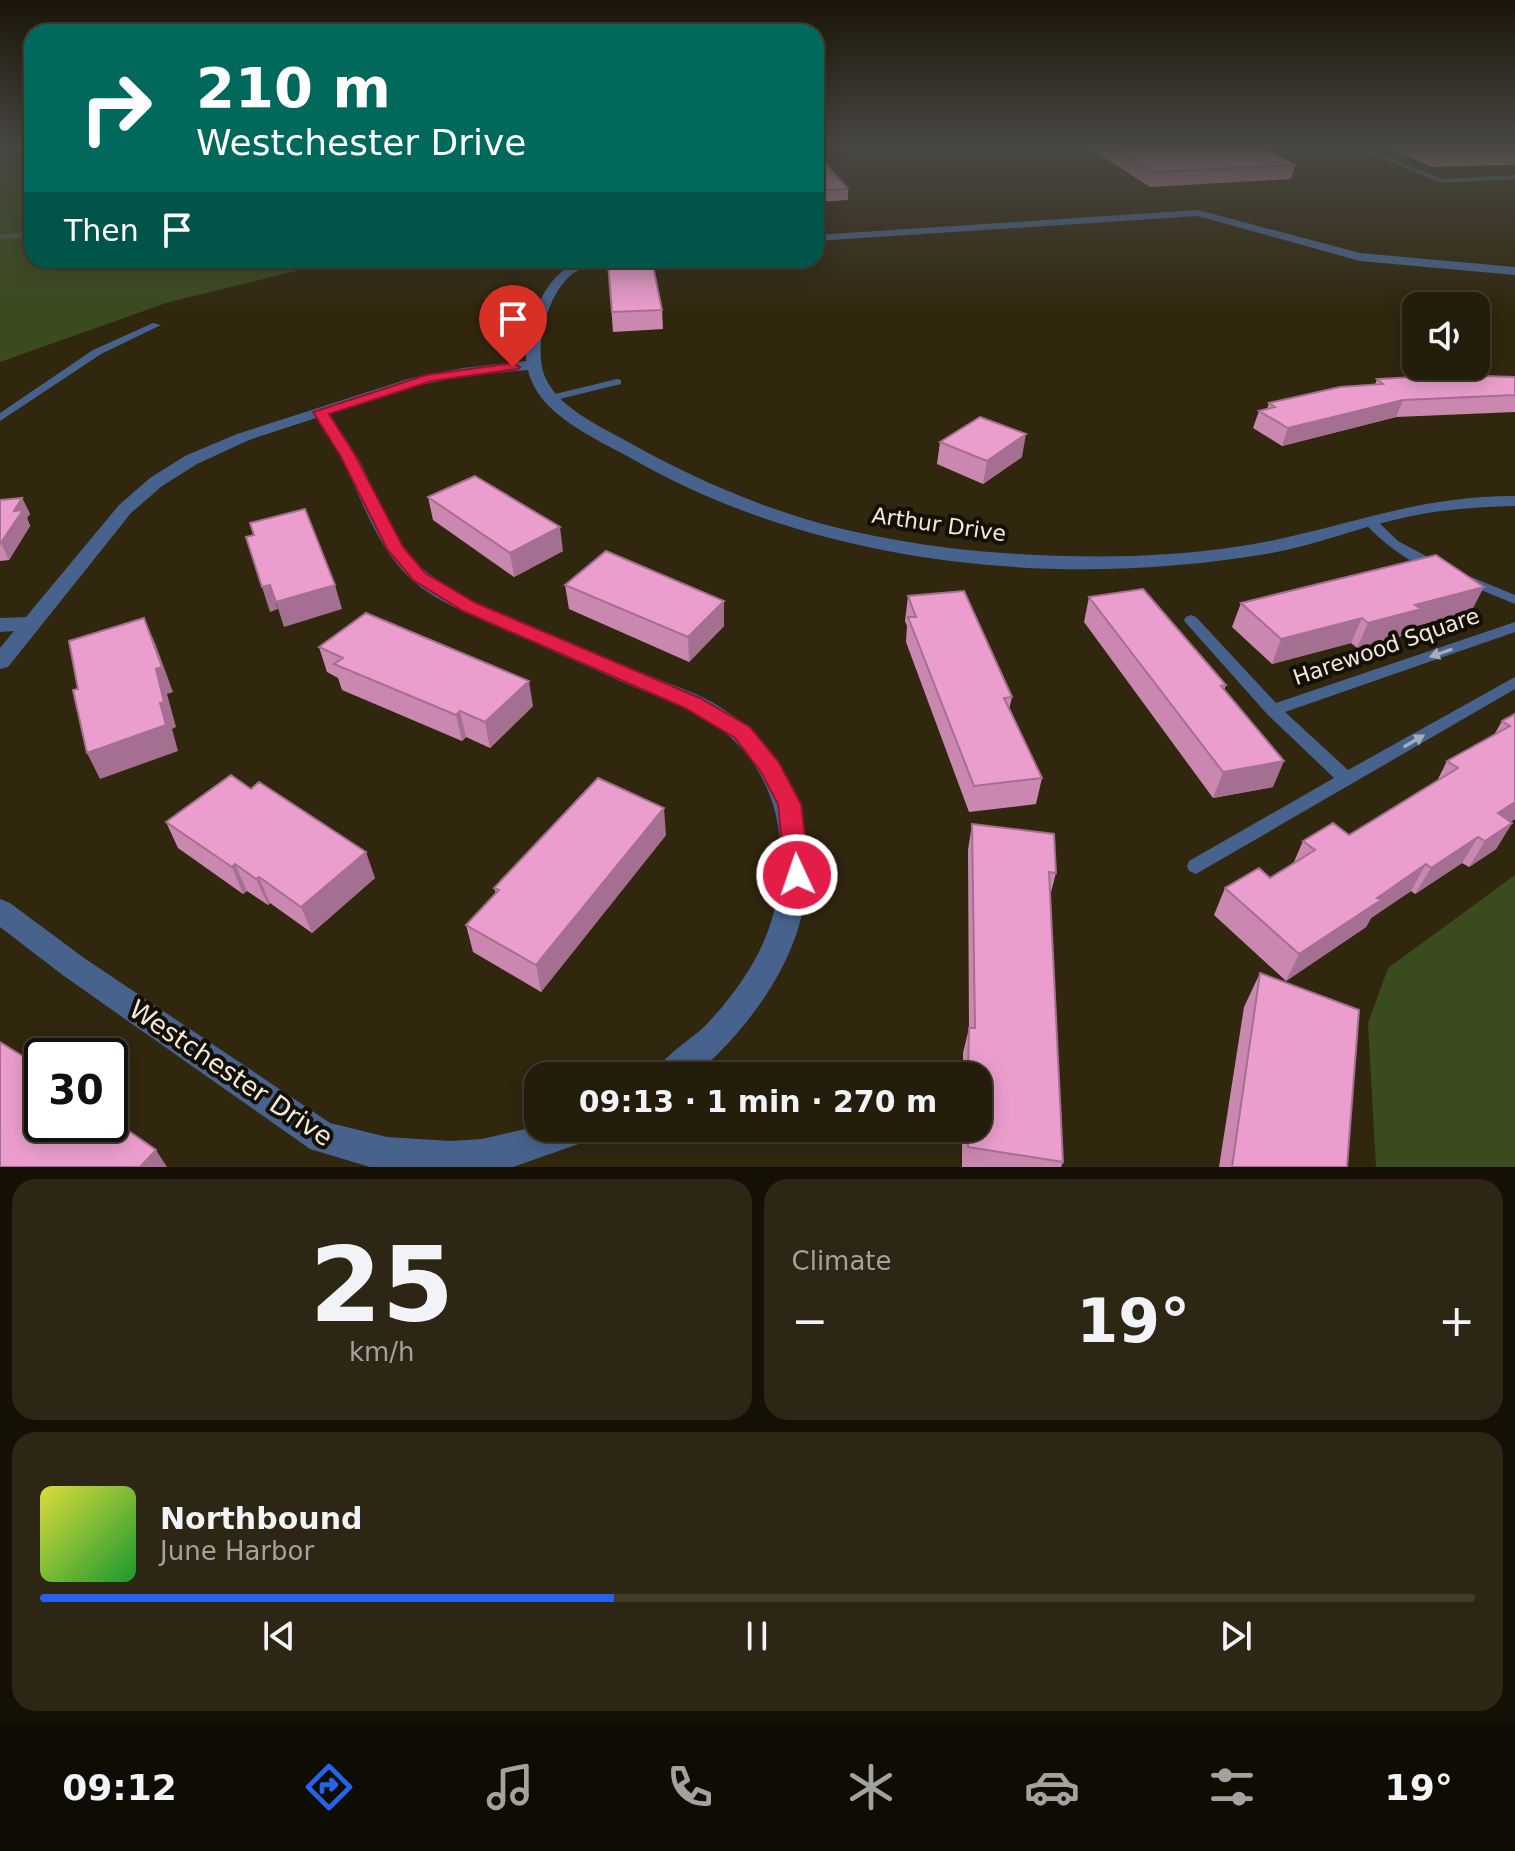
<!DOCTYPE html>
<meta charset="utf-8">
<style>
body{margin:0;font-family:"DejaVu Sans",sans-serif;background:#2d2614;color:#f1f3f6;height:100vh;display:flex;flex-direction:column;font-size:30px;white-space:nowrap}
*{box-sizing:border-box;margin:0}
p{font-size:26px;color:#a3a29d}
.icon{flex:none;width:44px;height:44px;fill:none;stroke:currentColor;stroke-width:2;stroke-linecap:round;stroke-linejoin:round}
.map{position:relative;height:1167px;overflow:hidden}
.panel{display:flex;flex-direction:column;gap:12px;padding:12px;background:#141006;flex:1}
.panel>*{flex:none}
.top-card{position:absolute;left:24px;top:24px;width:800px;height:244px;border-radius:24px;box-shadow:0 4px 20px #0003,0 0 0 2px #423b2c;background:#00695c;color:#fff;overflow:hidden}
.buttons{position:absolute;left:1402px;top:292px;display:grid;gap:16px}
.buttons a{display:grid;place-items:center;width:88px;height:88px;border-radius:16px;background:#251d0b;box-shadow:0 4px 20px #0003,0 0 0 2px #423b2c;font-size:40px}
.speed{position:absolute;left:24px;top:1038px;display:flex;gap:16px;font-size:40px;font-weight:700;text-align:center}
.speed>*{display:grid;place-content:center;width:104px;height:104px;border-radius:50%;background:#251d0b;box-shadow:0 4px 20px #0003,0 0 0 2px #423b2c;line-height:1}
.speed .limit{border:4px solid #111;border-radius:12px;background:#fff;color:#111}
.pin{position:absolute;display:grid;place-items:center;width:68px;height:68px;color:#fff;margin:-82px -34px;border-radius:50% 50% 50% 0;rotate:-45deg;box-shadow:0 0 8px #0007}
.pin .icon{rotate:45deg}
.me{position:absolute;width:88px;margin:-44px;rotate:357deg;stroke-linejoin:round;filter:drop-shadow(0 0 6px #0008)}
.turn{display:flex;align-items:center;gap:28px;height:168px;padding:0 40px;font-size:36px}
.turn .icon{width:104px;height:104px;stroke-width:2.5}
.turn b{display:block;font-size:56px;line-height:68px}
.then{display:flex;align-items:center;height:76px;padding:0 40px;background:#0003;gap:16px;font-size:30px}
.big{font-size:60px;font-weight:600;line-height:1.1}
.panel .widget{flex:1;display:flex;flex-direction:column;justify-content:center;gap:12px;min-width:0;padding:0 28px;border-radius:24px;background:#2d2614}
.panel .dial{align-items:center;gap:0}
.dial b{font-size:104px;line-height:1}
.song{display:flex;align-items:center;gap:24px}
.cover{width:96px;height:96px;border-radius:12px;background:linear-gradient(135deg,hsl(60 70% 55%),hsl(130 70% 35%))}
.played{height:8px;border-radius:4px;background:linear-gradient(90deg,#2563eb 40%,#423b2c 40%)}
.keys{display:flex;justify-content:space-around;direction:ltr}
.heat{display:flex;justify-content:space-between;align-items:center;font-size:44px;direction:ltr}
.panel .tiles{flex:1;display:grid;gap:12px;grid-template-columns:1fr 1fr}
.widget:last-child{grid-column:span 2}
.trip{position:absolute;left:524px;top:1062px;width:468px;height:80px;border-radius:24px;background:#251d0b;box-shadow:0 4px 20px #0003,0 0 0 2px #423b2c;font-weight:600;line-height:80px;text-align:center}
.dock{display:flex;height:128px;justify-content:space-around;align-items:center;background:#0f0c04;color:#a3a29d}
.dock .icon{width:56px;height:56px}
.dock .on{color:#2563eb}
.dock b{font-size:36px;color:#f1f3f6}
.map>svg:first-child{display:block}
.green{fill:#3a4b1e}
.lines{fill:none;stroke-linecap:round;stroke-linejoin:round}
.stream{stroke:#4c5452;stroke-width:5}
.service{fill:#47638d;fill-rule:evenodd}
.minor{fill:#47638d;fill-rule:evenodd}
.wall{fill:#ca88b0}
.shaded-wall{fill:#a46f90}
.building{fill:#eb9ecd;stroke:#a46f90;stroke-width:2}
.oneway{fill:#a4adb8}
.route{fill:#e11d48;stroke:#92132f;stroke-width:2}
.labels{text-anchor:middle;stroke-width:8;stroke-linejoin:round;paint-order:stroke}
.street-label{font-size:22px;fill:#f1eadc;stroke:#151007}
.near-street-label{font-size:26px;fill:#f1eadc;stroke:#151007}
</style>
<div class="map">
<svg width="1515" height="1167" viewBox="0 0 1515 1167">
<rect width="100%" height="100%" fill="#31270f"/>
<path class="green" d="M32,148V260H341L169,302L0,362V149Z
M1515,875V1167H1376L1368,1023L1388,968Z"/>
<g class="lines">
<path class="stream" d="M0,237L32,234"/>
<path class="service" d="M1358,148H1367L1442,179L1515,175V179L1441,183Z
M153,323L161,325L101,354L0,421V413L93,350Z
M617,379L621,380V384L551,401L546,398L547,396Z
M1369,517L1374,518L1398,541L1439,563L1441,566L1439,569C1417,572 1376,537 1363,521Z
M1464,574L1515,595V604L1459,581L1457,578L1459,575Z
M1191,615L1196,617L1276,703L1515,622V632L1285,712L1348,770L1515,677V689L1196,874L1189,871L1187,866L1189,861L1334,778L1267,714L1186,623L1184,620L1186,617Z"/>
<path class="minor" d="M1198,210L1360,253L1515,267V275L1360,261L1198,216L816,241V235Z
M579,260H595C588,266 578,269 570,276C547,296 533,349 545,377C558,406 592,422 619,437C699,482 779,517 870,535C957,553 1046,558 1135,556C1184,554 1236,549 1284,538C1368,519 1427,496 1515,496V506C1479,507 1442,509 1407,517C1359,527 1314,546 1266,554C1057,589 822,566 636,461C600,440 538,416 528,370L463,376L416,386L329,414C338,428 348,441 356,455C379,493 391,546 428,573C488,617 578,646 648,675C671,685 699,693 720,707C785,748 811,805 807,881C803,957 749,1029 694,1076H654C663,1055 688,1042 705,1026C731,999 755,966 768,931C797,852 779,758 700,716C675,703 648,693 622,682C582,664 541,646 500,628C471,615 435,601 411,579C377,548 362,500 342,459C335,445 325,432 316,418L249,440L197,464L162,486L131,513L8,667L0,669V648L14,631L0,632V618L26,617L119,505L150,478L185,456L237,434L408,379L463,368L526,361C526,323 543,277 579,260Z
M0,899L10,903L84,958L330,1123L387,1137L450,1141L482,1139L538,1126L595,1128L590,1140L513,1167H370L310,1149L64,976L0,927Z"/>
</g>
<path class="wall" d="M1089,148H1264L1295,165L1291,179L1150,187Z
M1388,148H1515V161L1514,165L1432,167Z
M816,152L848,189V200L816,202Z
M608,264L662,310L663,329L613,332Z
M1515,377V412L1396,417L1282,446L1253,428L1259,411L1267,409L1269,403L1375,385L1377,379Z
M940,442L1022,457L983,484L937,464Z
M428,497L563,551L514,577L433,520Z
M22,498L30,514L27,518L30,526L9,560L0,561V500Z
M565,585L724,601V626L689,662L569,609Z
M908,596L1012,697L1009,710L1042,778L1036,804L969,812L906,642L907,626L905,621Z
M1089,597L1226,685L1224,690L1273,787L1213,798L1084,622Z
M1241,603L1471,612L1412,627L1409,634L1357,648L1351,643L1272,664L1232,627Z
M319,647L533,706L490,748L466,737L462,741L342,690L338,678L327,672Z
M1515,714V819L1510,822L1512,823L1496,849L1469,867L1462,863L1415,894L1411,891L1371,918L1366,927L1286,981L1214,915L1225,888L1270,878L1293,864L1303,841L1349,835L1437,781L1447,761L1494,735L1502,721Z
M166,822L375,878L312,933L270,903L268,905L247,891L243,894L178,848Z
M972,824L1056,873L1050,896L1063,1162L1061,1167H962V1128H978V1076H963V1053L969,1028L968,850Z
M666,835L541,992L473,952L466,925L496,894L494,888Z
M1260,973L1347,1167H1219L1244,1007Z"/>
<path class="shaded-wall" d="M1403,400L1396,417L1282,446L1288,428Z
M1026,434L1022,457L983,484L987,461Z
M22,498L30,514L27,518L30,526L9,560L1,543L14,511Z
M560,527L563,551L514,577L510,553Z
M270,585L278,609L270,612L262,587Z
M335,585L342,609L284,627L276,602Z
M1484,587L1471,612L1412,627L1409,634L1357,648L1368,623L1415,605Z
M724,601V626L689,662L688,637Z
M144,618L155,643L173,692L167,694L176,727L172,729L178,751L100,779L87,753L160,703Z
M1362,618L1351,643L1272,664L1281,639Z
M529,681L533,706L490,748L485,722Z
M460,711L466,737L462,741L456,715Z
M1284,761L1273,787L1213,798L1223,772Z
M1515,802V819L1482,839L1498,813Z
M664,808L666,835L541,992L536,965Z
M1512,823L1496,849L1469,867L1485,841Z
M1478,837L1462,863L1415,894L1431,868Z
M366,852L375,878L312,933L301,907Z
M235,864L247,891L243,894L232,867Z
M1426,864L1411,891L1371,918L1366,927L1286,981L1299,954L1377,898Z
M259,877L270,903L268,905L256,879Z
M110,1111L120,1125L110,1124Z
M156,1150L167,1167H140Z"/>
<path class="building" d="M1114,148H1264L1295,165L1153,172Z
M816,152L848,189L816,191Z
M652,261L662,310L612,312L608,264Z
M1451,375L1515,377V395L1403,400L1288,428L1259,411L1275,407L1269,403L1340,387L1383,384L1377,379Z
M980,417L1026,434L987,461L940,442Z
M475,476L560,527L510,553L428,497Z
M22,498L14,511L23,510L0,544V500Z
M305,509L335,585L276,602L270,585L262,587L246,537L254,535L250,523Z
M606,551L724,601L688,637L565,585Z
M1436,555L1484,587L1415,605L1421,609L1368,623L1362,618L1281,639L1241,603Z
M1143,589L1226,685L1221,686L1284,761L1223,772L1089,597Z
M964,591L1012,697L1004,698L1042,778L974,786L908,617H916L908,596Z
M366,613L529,681L485,722L460,711L456,715L334,664L343,658L319,647Z
M144,618L162,667L156,669L164,702L160,703L166,725L87,753L73,690L78,689L69,641Z
M1515,714V802L1498,813L1512,823L1485,841L1478,837L1431,868L1426,864L1377,898L1381,900L1299,954L1225,888L1259,868L1270,878L1315,850L1303,841L1333,823L1349,835L1458,768L1447,761L1510,726L1502,721Z
M231,775L251,789L259,782L366,852L301,907L259,877L256,879L235,864L232,867L166,822Z
M598,778L664,808L536,965L466,925L499,890L494,888Z
M972,824L1054,834L1056,873L1049,872L1063,1162L968,1147V1128H978V1076H968L969,1028H975Z
M1260,973L1359,1010L1347,1167H1232Z
M0,1042L42,1068V1124H110V1118L156,1150L140,1167H0Z"/>
<defs><path id="oneway-solid" d="M-6-.8H1V-3.2L6.5 0L1 3.2V.8H-6Z" transform="scale(2)"/></defs>
<g class="oneway">
<use href="#oneway-solid" transform="translate(1441 653) rotate(161)"/>
<use href="#oneway-solid" transform="translate(1414 741) rotate(-30)"/>
</g>
<linearGradient id="sky" x2="0" y2="1"><stop stop-color="#1b1508"/><stop offset="0.47" stop-color="#484742"/><stop offset="1" stop-color="#484742" stop-opacity="0"/></linearGradient>
<rect width="1515" height="312" fill="url(#sky)"/>
<path class="route" d="M513,363L520,367L518,369L432,381L329,414L355,455L403,547L425,573L476,603L700,698L750,727L778,761L801,804L810,875L806,882L797,885L788,882L785,875L778,804L761,772L735,738L685,708L463,611L413,580L387,549L340,455L313,412L426,375Z"/>
<g class="labels">
<g class="street-label">
<text transform="translate(939 524) rotate(8)" y="8">Arthur Drive</text>
<text transform="translate(1386 646) rotate(-19)" y="8">Harewood Square</text>
</g>
<g class="near-street-label">
<text transform="translate(231 1073) rotate(34)" y="9">Westchester Drive</text>
</g>
</g>
</svg>
<div class="buttons">
<a><svg class="icon" aria-label="sound" viewBox="0 0 24 24"><path d="M4 9h4l5-4v14l-5-4H4zM17 9q2 3 0 6"/></svg></a>
</div>
<div class="speed"><div class="limit">30</div></div>
<div class="pin" style="left:513px;top:367px;background:#d93025"><svg class="icon" aria-label="arrive" viewBox="0 0 24 24"><path d="M6 21V4h12l-3 4 3 4H6"/></svg></div>
<svg class="me" style="left:797px;top:875px" viewBox="-20 -20 40 40"><circle r="17" fill="#e11d48" stroke="#fff" stroke-width="3"/><path d="M0-11L8 9 0 5-8 9z" fill="#fff"/></svg>
<div class="trip">09:13 · 1 min · 270 m</div>
<div class="top-card">
<div class="turn"><svg class="icon" aria-label="right" viewBox="0 0 24 24"><path d="M7 20v-9h11M14 6l5 5-5 5"/></svg><div><b>210 m</b>Westchester Drive</div></div>
<div class="then">Then<svg class="icon" aria-label="arrive" viewBox="0 0 24 24"><path d="M6 21V4h12l-3 4 3 4H6"/></svg></div>
</div>
</div>
<section class="panel">
<div class="tiles">
<div class="widget dial"><b>25</b><p>km/h</p></div>
<div class="widget"><p>Climate</p>
<div class="heat"><a>−</a><b class="big">19°</b><a>+</a></div>
</div>
<div class="widget">
<div class="song"><i class="cover"></i><div><b>Northbound</b><p>June Harbor</p></div></div>
<div class="played"></div>
<div class="keys"><svg class="icon" aria-label="previous" viewBox="0 0 24 24"><path d="M18 5L8 12l10 7zM5 5v14"/></svg><svg class="icon" aria-label="pause" viewBox="0 0 24 24"><path d="M8 5v14M16 5v14"/></svg><svg class="icon" aria-label="next" viewBox="0 0 24 24"><path d="M6 5l10 7-10 7zM19 5v14"/></svg></div>
</div>
</div>
</section>
<nav class="dock">
<b>09:12</b>
<svg class="icon on" aria-label="directions" viewBox="0 0 24 24"><path d="M12 3l9 9-9 9-9-9zM9 14v-3h6M13 9l2 2-2 2"/></svg>
<svg class="icon" aria-label="music" viewBox="0 0 24 24"><path d="M9 18V5l10-2v13"/><circle cx="6" cy="18" r="3"/><circle cx="16" cy="16" r="3"/></svg>
<svg class="icon" aria-label="phone" viewBox="0 0 24 24"><path d="M5 4h4l2 5-3 2q2 4 5 5l2-3 5 2v4C11 20 4 13 5 4z"/></svg>
<svg class="icon" aria-label="climate" viewBox="0 0 24 24"><path d="M12 3v18M4 7l16 10M4 17L20 7"/></svg>
<svg class="icon" aria-label="car" viewBox="0 0 24 24"><path d="M5 17H2v-5l4-1 3-4h7l3 4 3 1v5h-3M9 17h6M6 11h13"/><circle cx="7" cy="17" r="2"/><circle cx="17" cy="17" r="2"/></svg>
<svg class="icon" aria-label="filters" viewBox="0 0 24 24"><path d="M4 7h16M4 17h16"/><circle cx="9" cy="7" r="2"/><circle cx="15" cy="17" r="2"/></svg>
<b>19°</b>
</nav>
